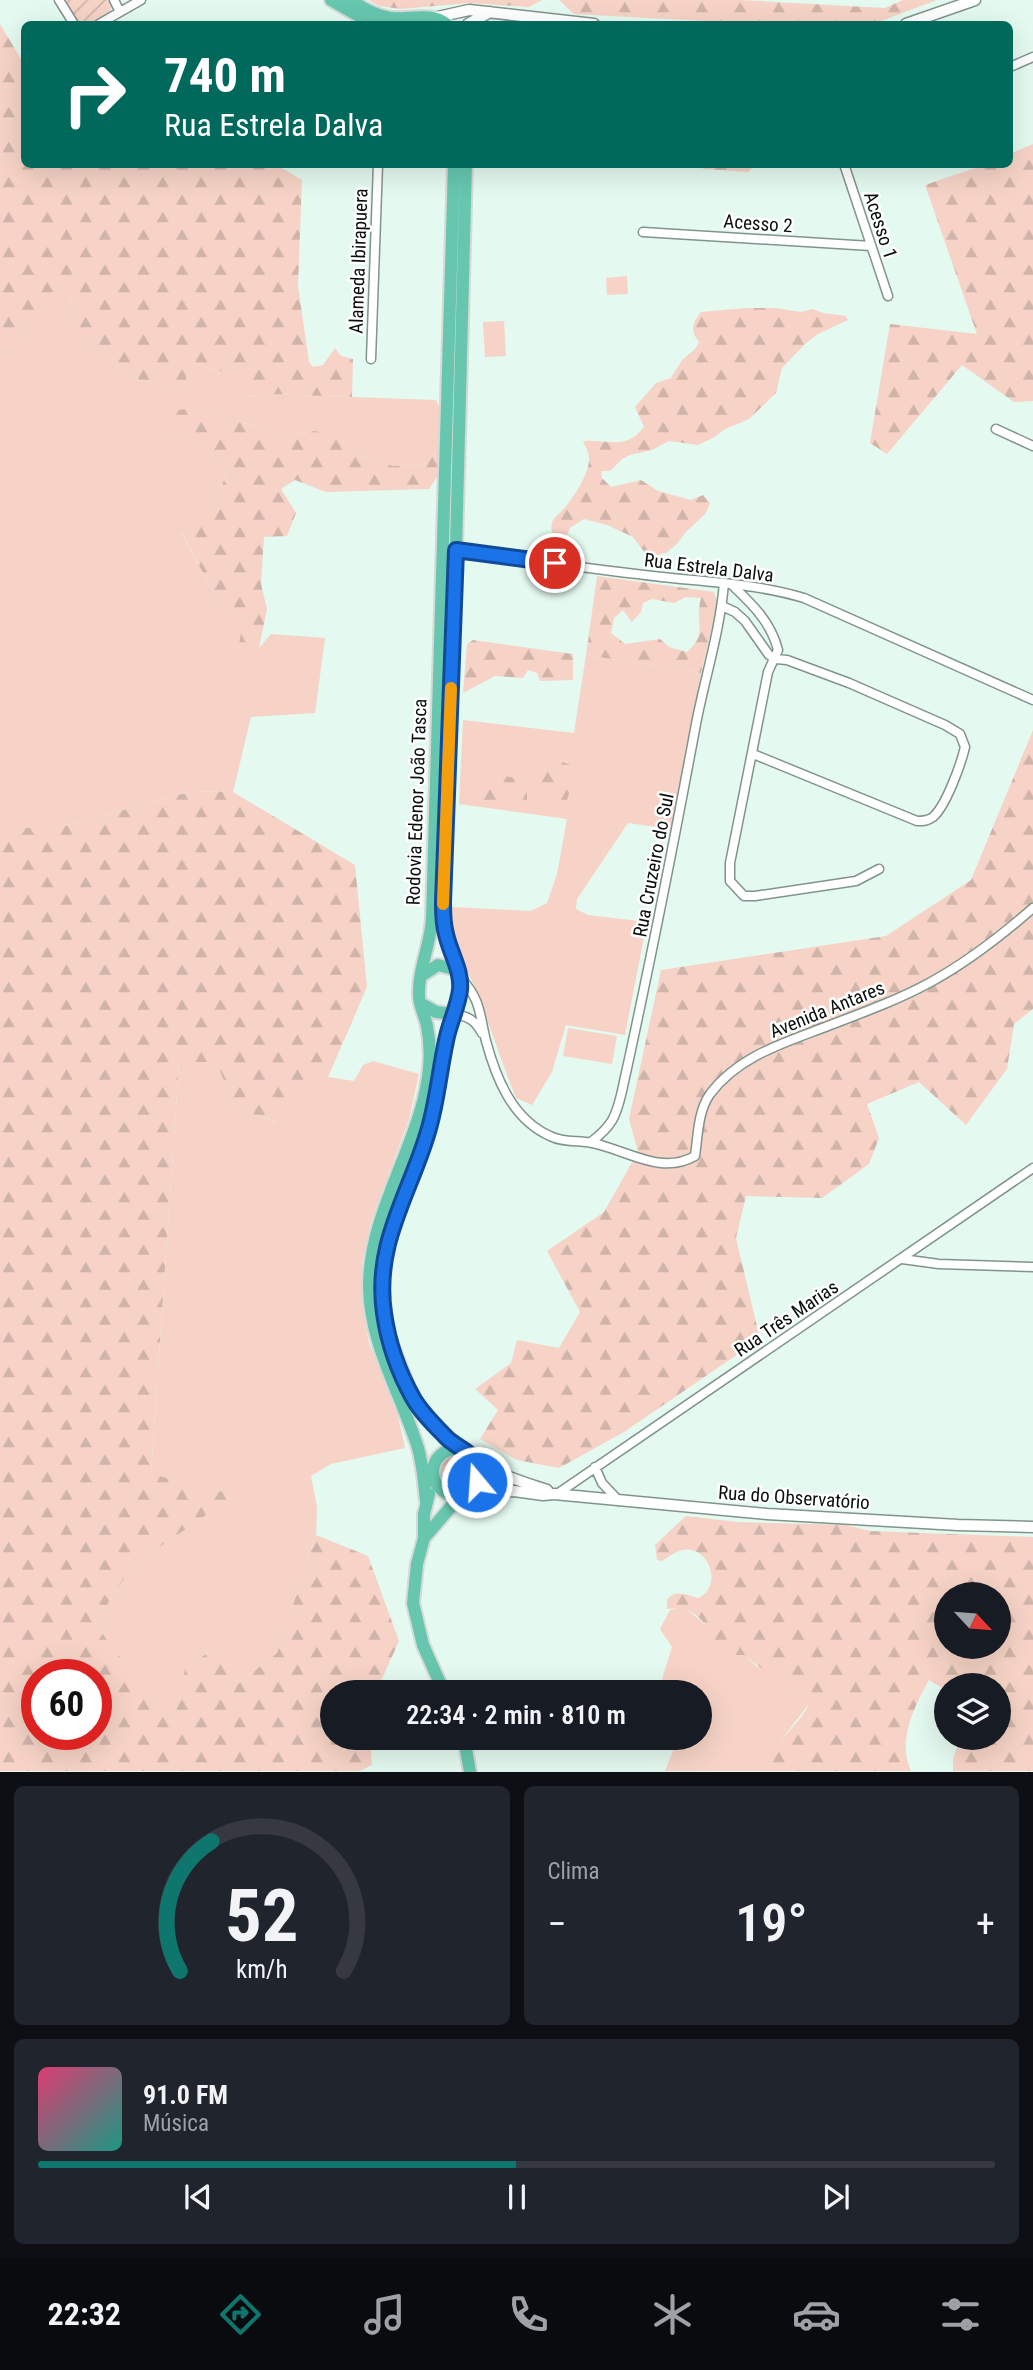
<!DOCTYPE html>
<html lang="pt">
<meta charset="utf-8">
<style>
body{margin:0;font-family:"Roboto Condensed",sans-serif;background:#20242c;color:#f1f3f6;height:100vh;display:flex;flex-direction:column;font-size:26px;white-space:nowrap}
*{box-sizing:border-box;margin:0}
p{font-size:23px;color:#9ea1a6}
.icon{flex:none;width:38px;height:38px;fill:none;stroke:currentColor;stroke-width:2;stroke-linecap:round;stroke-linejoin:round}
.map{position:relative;height:1772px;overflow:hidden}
.details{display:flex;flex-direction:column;gap:14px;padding:14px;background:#0d0f14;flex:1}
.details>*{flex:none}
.banner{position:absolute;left:21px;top:21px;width:992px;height:147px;border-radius:10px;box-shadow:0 7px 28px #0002;background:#00695c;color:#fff;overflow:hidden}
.needle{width:46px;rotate:116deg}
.controls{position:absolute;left:934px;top:1582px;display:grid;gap:14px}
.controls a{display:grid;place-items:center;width:77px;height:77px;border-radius:50%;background:#171b24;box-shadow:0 7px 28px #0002;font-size:35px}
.speed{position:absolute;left:21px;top:1659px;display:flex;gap:14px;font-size:35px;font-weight:700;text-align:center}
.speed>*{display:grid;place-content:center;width:91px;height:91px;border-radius:50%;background:#171b24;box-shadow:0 7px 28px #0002;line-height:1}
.speed .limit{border:10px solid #d22;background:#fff;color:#111}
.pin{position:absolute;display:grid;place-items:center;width:60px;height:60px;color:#fff;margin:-30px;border:4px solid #fff;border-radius:50%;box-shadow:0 2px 7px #0007}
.me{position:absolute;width:77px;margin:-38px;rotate:342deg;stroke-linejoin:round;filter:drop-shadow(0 0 5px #0008)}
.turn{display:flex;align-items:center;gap:24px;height:147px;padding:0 28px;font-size:32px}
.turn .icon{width:91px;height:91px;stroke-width:2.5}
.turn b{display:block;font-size:49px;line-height:60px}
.big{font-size:52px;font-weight:600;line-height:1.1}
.details .tile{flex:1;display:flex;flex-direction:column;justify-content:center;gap:10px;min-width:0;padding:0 24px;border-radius:10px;background:#20242c}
.details .dial{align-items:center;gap:0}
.dial svg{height:182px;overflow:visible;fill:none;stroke:#363941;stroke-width:7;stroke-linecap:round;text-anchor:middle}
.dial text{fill:#f1f3f6;stroke:none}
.song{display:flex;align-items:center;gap:21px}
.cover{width:84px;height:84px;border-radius:10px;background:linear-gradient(135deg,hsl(340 70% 55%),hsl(170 70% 35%))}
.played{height:7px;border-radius:4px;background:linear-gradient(90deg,#0f766e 50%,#363941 50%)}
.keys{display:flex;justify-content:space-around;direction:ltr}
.heat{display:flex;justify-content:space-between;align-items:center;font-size:38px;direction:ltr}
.details .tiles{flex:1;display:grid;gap:14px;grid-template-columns:1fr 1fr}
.tile:last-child{grid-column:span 2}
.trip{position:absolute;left:320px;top:1680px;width:392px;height:70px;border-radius:35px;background:#171b24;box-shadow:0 7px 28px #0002;font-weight:600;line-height:70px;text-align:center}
.tabs{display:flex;height:112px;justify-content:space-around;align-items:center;background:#090b0e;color:#9ea1a6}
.tabs .icon{width:49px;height:49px}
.tabs .selected{color:#0f766e}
.tabs b{font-size:32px;color:#f1f3f6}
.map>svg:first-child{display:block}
.grass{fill:#f6d3c6}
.forest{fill:url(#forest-firs);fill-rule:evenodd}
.garden{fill:url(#garden-furrows)}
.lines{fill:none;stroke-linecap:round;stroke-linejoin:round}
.minor-casing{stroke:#81948b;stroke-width:11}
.tertiary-casing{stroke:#81948b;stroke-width:13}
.primary-casing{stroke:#d7d8d8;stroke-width:16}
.minor{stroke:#fff;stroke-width:8}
.tertiary{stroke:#fff;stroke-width:10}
.primary{stroke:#66c7ae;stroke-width:12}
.route-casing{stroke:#114b97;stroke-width:18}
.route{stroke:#1a73e8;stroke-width:12}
.slow{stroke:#f59e0b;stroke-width:12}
.labels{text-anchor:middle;stroke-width:5;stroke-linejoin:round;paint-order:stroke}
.street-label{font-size:19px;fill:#070e0b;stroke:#fff}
</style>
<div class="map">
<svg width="1033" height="1772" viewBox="0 0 1033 1772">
<defs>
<pattern id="forest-firs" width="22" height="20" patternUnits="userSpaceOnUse" patternTransform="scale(1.75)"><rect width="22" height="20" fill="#f6d3c6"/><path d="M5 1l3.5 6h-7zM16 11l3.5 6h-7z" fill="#d1b4a9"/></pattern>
<pattern id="garden-furrows" width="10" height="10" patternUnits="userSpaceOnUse" patternTransform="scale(1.75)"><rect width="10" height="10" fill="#f6d3c6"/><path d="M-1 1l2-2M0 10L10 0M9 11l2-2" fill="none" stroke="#d1b4a9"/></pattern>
</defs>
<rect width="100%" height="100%" fill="#e4f9ef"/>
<path class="grass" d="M627,276L628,294L607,295L606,278Z
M70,300L82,337L98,354L140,380L186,391V362L227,373L236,365L244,367L247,396L269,394L436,400L440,408L439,448L424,464L393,466L349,453L314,431L278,436L258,427L196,409L169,433C197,439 211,449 227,472L216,501L182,534L219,604L243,620L259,648L271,634L325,638L315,713L251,717L233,792L193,791L58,828H0V363L29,327L39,301Z
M504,321L506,356L485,357L483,322Z
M586,655L701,673L671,829L628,823L577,899L576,909L588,915L647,922L625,1035L566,1025L552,1072L532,1105L516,1098C503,1066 492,1033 480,1000C469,970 446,940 452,907L531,911L547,903L557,874L567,819L459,804L463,720L574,733Z
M568,1028L617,1036L612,1064L563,1056Z
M373,1061L419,1074L409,1119L371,1222L362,1263L363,1310L369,1343L396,1408L405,1448L331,1464L311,1476L317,1507L316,1535L277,1653L239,1683L209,1651L185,1670L173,1726L95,1624L132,1566L234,1495L151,1475L179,1062H216L236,1109L277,1122L328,1077L354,1081L363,1065Z
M681,1607C706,1622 711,1629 724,1655H745L756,1666L768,1671L794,1690L811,1693V1699L808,1705C796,1722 768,1752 769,1771H665L678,1738H700V1692H665L662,1679L672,1647L660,1629L670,1610Z"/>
<path class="forest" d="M368,0H542L529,7L469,3L401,9L379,6Z
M559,0H740L885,8L903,0H937L873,24H761L574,14Z
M0,24L24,64V164L277,165L302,180L298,286L309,362L313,367L323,365L335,348L341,356L353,359L352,397L269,394L247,396L238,384L244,368L236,365L227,373L186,362V391L140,380L98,354L82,337L70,300L39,302L29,327L0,363Z
M1033,144V401L1014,402L962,365L887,454L870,443L890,324L977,334L925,185L984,165L1010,164V154Z
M703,165V164L756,165L748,172L703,169Z
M746,308H776L800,312L813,309L823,313L846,316L848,320L818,334L805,344L782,368L776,393L749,419L725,429L713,438L698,445L669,441L652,450L630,455L622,459L610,471H601L602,478L611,487L641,480L658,491L691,500L703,495L710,503L706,513L685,533L677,544L666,553L648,557L633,537L607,525L584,519L570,528L565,540L555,542C546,518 555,520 568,504C576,493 590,472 589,457C589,452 585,446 583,441C607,439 626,451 644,427L635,407L656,383L671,378L682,360L695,349L699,342C690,331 692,324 701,312Z
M196,409L258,427L278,436L314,431L343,436L349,453L393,466L424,464L439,448L437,477L429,489L326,492L295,480L281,489L296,513L287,536L264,537L261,584L267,609L259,648L239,645L243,620L219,604L182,533L216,501L227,472C211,449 197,439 169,433L167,410Z
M597,576L714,592L718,603L701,673L586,655ZM686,597L701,598C694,624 709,632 687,652L669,647L660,639L625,644L611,633L614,618L623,610L632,622L641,612L643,603L652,599L674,603Z
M473,640L573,654V680L540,681L537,673L528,670L523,678L495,676L463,693L467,644Z
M1033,730V1009L1014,1024L1007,1069L966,1125L919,1082L867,1104L879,1138L869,1164L822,1198L746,1196L736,1238L760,1339L624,1432L559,1468L517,1460L480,1439L498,1410L475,1389L511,1363L517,1340L559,1348L580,1312L547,1251L604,1212L638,1152L629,1119L661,970L886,936L971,880Z
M550,758L571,765L573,783L566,802L542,806L535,798L530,770Z
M502,776L518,778L527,789V807L463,803L465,789L484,779Z
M193,791L233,792L355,865L367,987L328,1077L278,1122L236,1109L216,1062H179L151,1474L235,1495L132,1566L95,1624L173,1725L185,1669L210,1651L239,1683L277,1653L316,1535L368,1556L399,1641L376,1692H332V1738H370L372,1765L360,1771H0V828H58ZM37,1675H96V1734H37Z
M686,1516L738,1522L846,1525L870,1531L1033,1537V1771H953V1758L961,1738H999V1685H947V1691L929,1680C914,1707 897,1741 911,1771H769C767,1742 812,1719 811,1693C806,1692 799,1692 795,1690C785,1687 752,1662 745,1655H724C710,1638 709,1617 683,1609C678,1607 672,1609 667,1609V1599C676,1589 686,1595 698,1598C724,1587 709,1544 682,1550C675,1552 668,1557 662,1561L657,1560L655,1545ZM947,1594H999V1647H947Z"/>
<path class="garden" d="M63,0H110C116,19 94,24 79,24Z
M439 1471a18 18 0 1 1 36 0a18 18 0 1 1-36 0Z"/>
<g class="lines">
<g class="minor-casing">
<path id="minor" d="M59,0L74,24
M114,0L120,12
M99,24L141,0
M1010,67L1033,57
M844,164L888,296
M643,232L871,246
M371,359L378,164
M996,429L1033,446
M444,549C517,558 589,569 662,577C710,582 757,584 804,598L1033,700
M732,585C752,604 771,622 778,650L768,672L730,863V881L744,896H755L856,881L879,869
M722,606L735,612L745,621L769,655L776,659L787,660L849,683L945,725L960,734L965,747C961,764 946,806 933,817C928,821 923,821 917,821L753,754
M460,977C481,1000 479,1012 486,1041C496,1078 512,1119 550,1136C564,1143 577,1140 592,1143C599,1144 606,1147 613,1149C640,1158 667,1172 695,1156C698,1135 698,1111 710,1094C737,1058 780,1044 820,1029C856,1015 894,1002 929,983C966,963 1001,936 1033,908
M453,1014C468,1016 475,1020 482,1033
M591,1142C612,1126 616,1117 622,1091C649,969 673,847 696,724C705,677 720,631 724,583
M902,1259L939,1264L1033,1267
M595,1467L602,1483L619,1501
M557,1494L1033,1168"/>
</g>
<g class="tertiary-casing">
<path id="tertiary" d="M433,18L469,10L594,24
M468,24L490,12
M906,24L975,0
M474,1457C500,1476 517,1480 547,1490
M468,1492L514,1491L543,1495L554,1494L767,1514L958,1525L1033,1527"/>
</g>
<g class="primary-casing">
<path id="primary" d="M331,0L373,24
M350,0C363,8 376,16 391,18C409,20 431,12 446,24
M466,164L455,587L443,903L446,934L460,977V990L446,1038L435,1104L428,1134L387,1239L381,1290L389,1338L414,1400L447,1440L468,1452
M421,976L438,965L458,970
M420,1003L436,1012L453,1014
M433 1472a23 23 0 1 1 46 0a23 23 0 1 1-46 0Z
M426,1501C424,1483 423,1465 418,1448C401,1394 370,1345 369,1287C369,1217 412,1156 426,1089C430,1069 431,1046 427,1026C425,1016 419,1006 419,995C418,969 431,944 432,918L454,164
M424,1538V1514L429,1494
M444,1692L423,1645L413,1603L417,1564L424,1538L462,1494
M464,1738L470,1772"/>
</g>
<use href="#minor" class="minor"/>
<use href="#tertiary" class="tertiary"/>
<use href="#primary" class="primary"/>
</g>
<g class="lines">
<g class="route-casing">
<path id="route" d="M477,1482C486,1452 458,1452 444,1435C433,1424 421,1412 413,1398C399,1373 388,1342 384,1313C374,1245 408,1197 427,1135C437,1104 439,1073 446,1041C449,1024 458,1007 460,990C462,970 450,953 446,934C443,924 443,913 443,902L456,550L555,563"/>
</g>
<use href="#route" class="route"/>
<path class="slow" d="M443,904L451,688"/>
</g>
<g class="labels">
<g class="street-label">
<text transform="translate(758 223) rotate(4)" y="7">Acesso 2</text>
<text transform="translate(881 225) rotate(72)" y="7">Acesso 1</text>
<text transform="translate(358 261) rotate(-88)" y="7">Alameda Ibirapuera</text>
<text transform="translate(709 567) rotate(7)" y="7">Rua Estrela Dalva</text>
<text transform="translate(416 802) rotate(-88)" y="7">Rodovia Edenor João Tasca</text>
<text transform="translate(653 865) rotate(-79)" y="7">Rua Cruzeiro do Sul</text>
<text transform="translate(827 1009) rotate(-22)" y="7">Avenida Antares</text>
<text transform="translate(786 1318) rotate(-34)" y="7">Rua Três Marias</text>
<text transform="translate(794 1497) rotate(4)" y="7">Rua do Observatório</text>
</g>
</g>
</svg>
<div class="controls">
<a><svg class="needle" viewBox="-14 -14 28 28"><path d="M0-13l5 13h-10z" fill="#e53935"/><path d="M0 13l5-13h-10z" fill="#9ea1a6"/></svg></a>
<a><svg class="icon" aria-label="layers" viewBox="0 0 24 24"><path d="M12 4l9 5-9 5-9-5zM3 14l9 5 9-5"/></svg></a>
</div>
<div class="speed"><div class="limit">60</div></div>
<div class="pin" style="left:555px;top:563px;background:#d93025"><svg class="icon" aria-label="arrive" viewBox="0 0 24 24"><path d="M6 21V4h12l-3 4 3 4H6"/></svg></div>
<svg class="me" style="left:477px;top:1482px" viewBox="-20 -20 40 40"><circle r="17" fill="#1a73e8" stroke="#fff" stroke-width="3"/><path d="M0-11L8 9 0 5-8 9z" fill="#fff"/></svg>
<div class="trip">22:34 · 2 min · 810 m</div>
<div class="banner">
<div class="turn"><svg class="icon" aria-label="right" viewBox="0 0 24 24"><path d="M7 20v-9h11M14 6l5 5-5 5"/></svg><div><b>740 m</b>Rua Estrela Dalva</div></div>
</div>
</div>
<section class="details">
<div class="tiles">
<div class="tile dial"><svg viewBox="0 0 100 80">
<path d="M14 69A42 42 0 1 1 86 69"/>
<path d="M14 69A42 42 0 0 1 28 12" stroke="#0f766e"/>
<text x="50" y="56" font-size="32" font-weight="700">52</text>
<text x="50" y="72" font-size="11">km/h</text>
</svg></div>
<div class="tile"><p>Clima</p>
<div class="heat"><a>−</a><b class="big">19°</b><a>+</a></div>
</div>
<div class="tile">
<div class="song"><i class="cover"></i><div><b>91.0 FM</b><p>Música</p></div></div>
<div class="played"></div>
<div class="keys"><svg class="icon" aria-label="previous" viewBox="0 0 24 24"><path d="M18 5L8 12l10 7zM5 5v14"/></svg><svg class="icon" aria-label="pause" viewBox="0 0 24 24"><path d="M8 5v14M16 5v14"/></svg><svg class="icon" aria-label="next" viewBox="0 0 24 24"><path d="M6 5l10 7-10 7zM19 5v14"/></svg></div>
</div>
</div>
</section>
<nav class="tabs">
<b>22:32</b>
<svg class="icon selected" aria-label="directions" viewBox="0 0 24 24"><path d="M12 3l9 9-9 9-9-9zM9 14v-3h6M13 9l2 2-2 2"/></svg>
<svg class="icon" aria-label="music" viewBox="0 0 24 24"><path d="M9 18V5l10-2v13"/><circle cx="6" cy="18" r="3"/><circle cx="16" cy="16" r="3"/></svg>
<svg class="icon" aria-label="phone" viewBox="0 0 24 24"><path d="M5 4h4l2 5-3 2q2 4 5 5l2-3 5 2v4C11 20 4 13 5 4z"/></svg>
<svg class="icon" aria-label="climate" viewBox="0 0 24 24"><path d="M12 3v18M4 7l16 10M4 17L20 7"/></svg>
<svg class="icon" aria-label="car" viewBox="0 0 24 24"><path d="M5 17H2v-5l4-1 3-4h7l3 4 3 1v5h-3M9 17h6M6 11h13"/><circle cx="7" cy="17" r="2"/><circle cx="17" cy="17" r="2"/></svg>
<svg class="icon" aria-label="filters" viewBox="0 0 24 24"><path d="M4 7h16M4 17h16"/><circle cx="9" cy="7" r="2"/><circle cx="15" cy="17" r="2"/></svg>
</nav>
